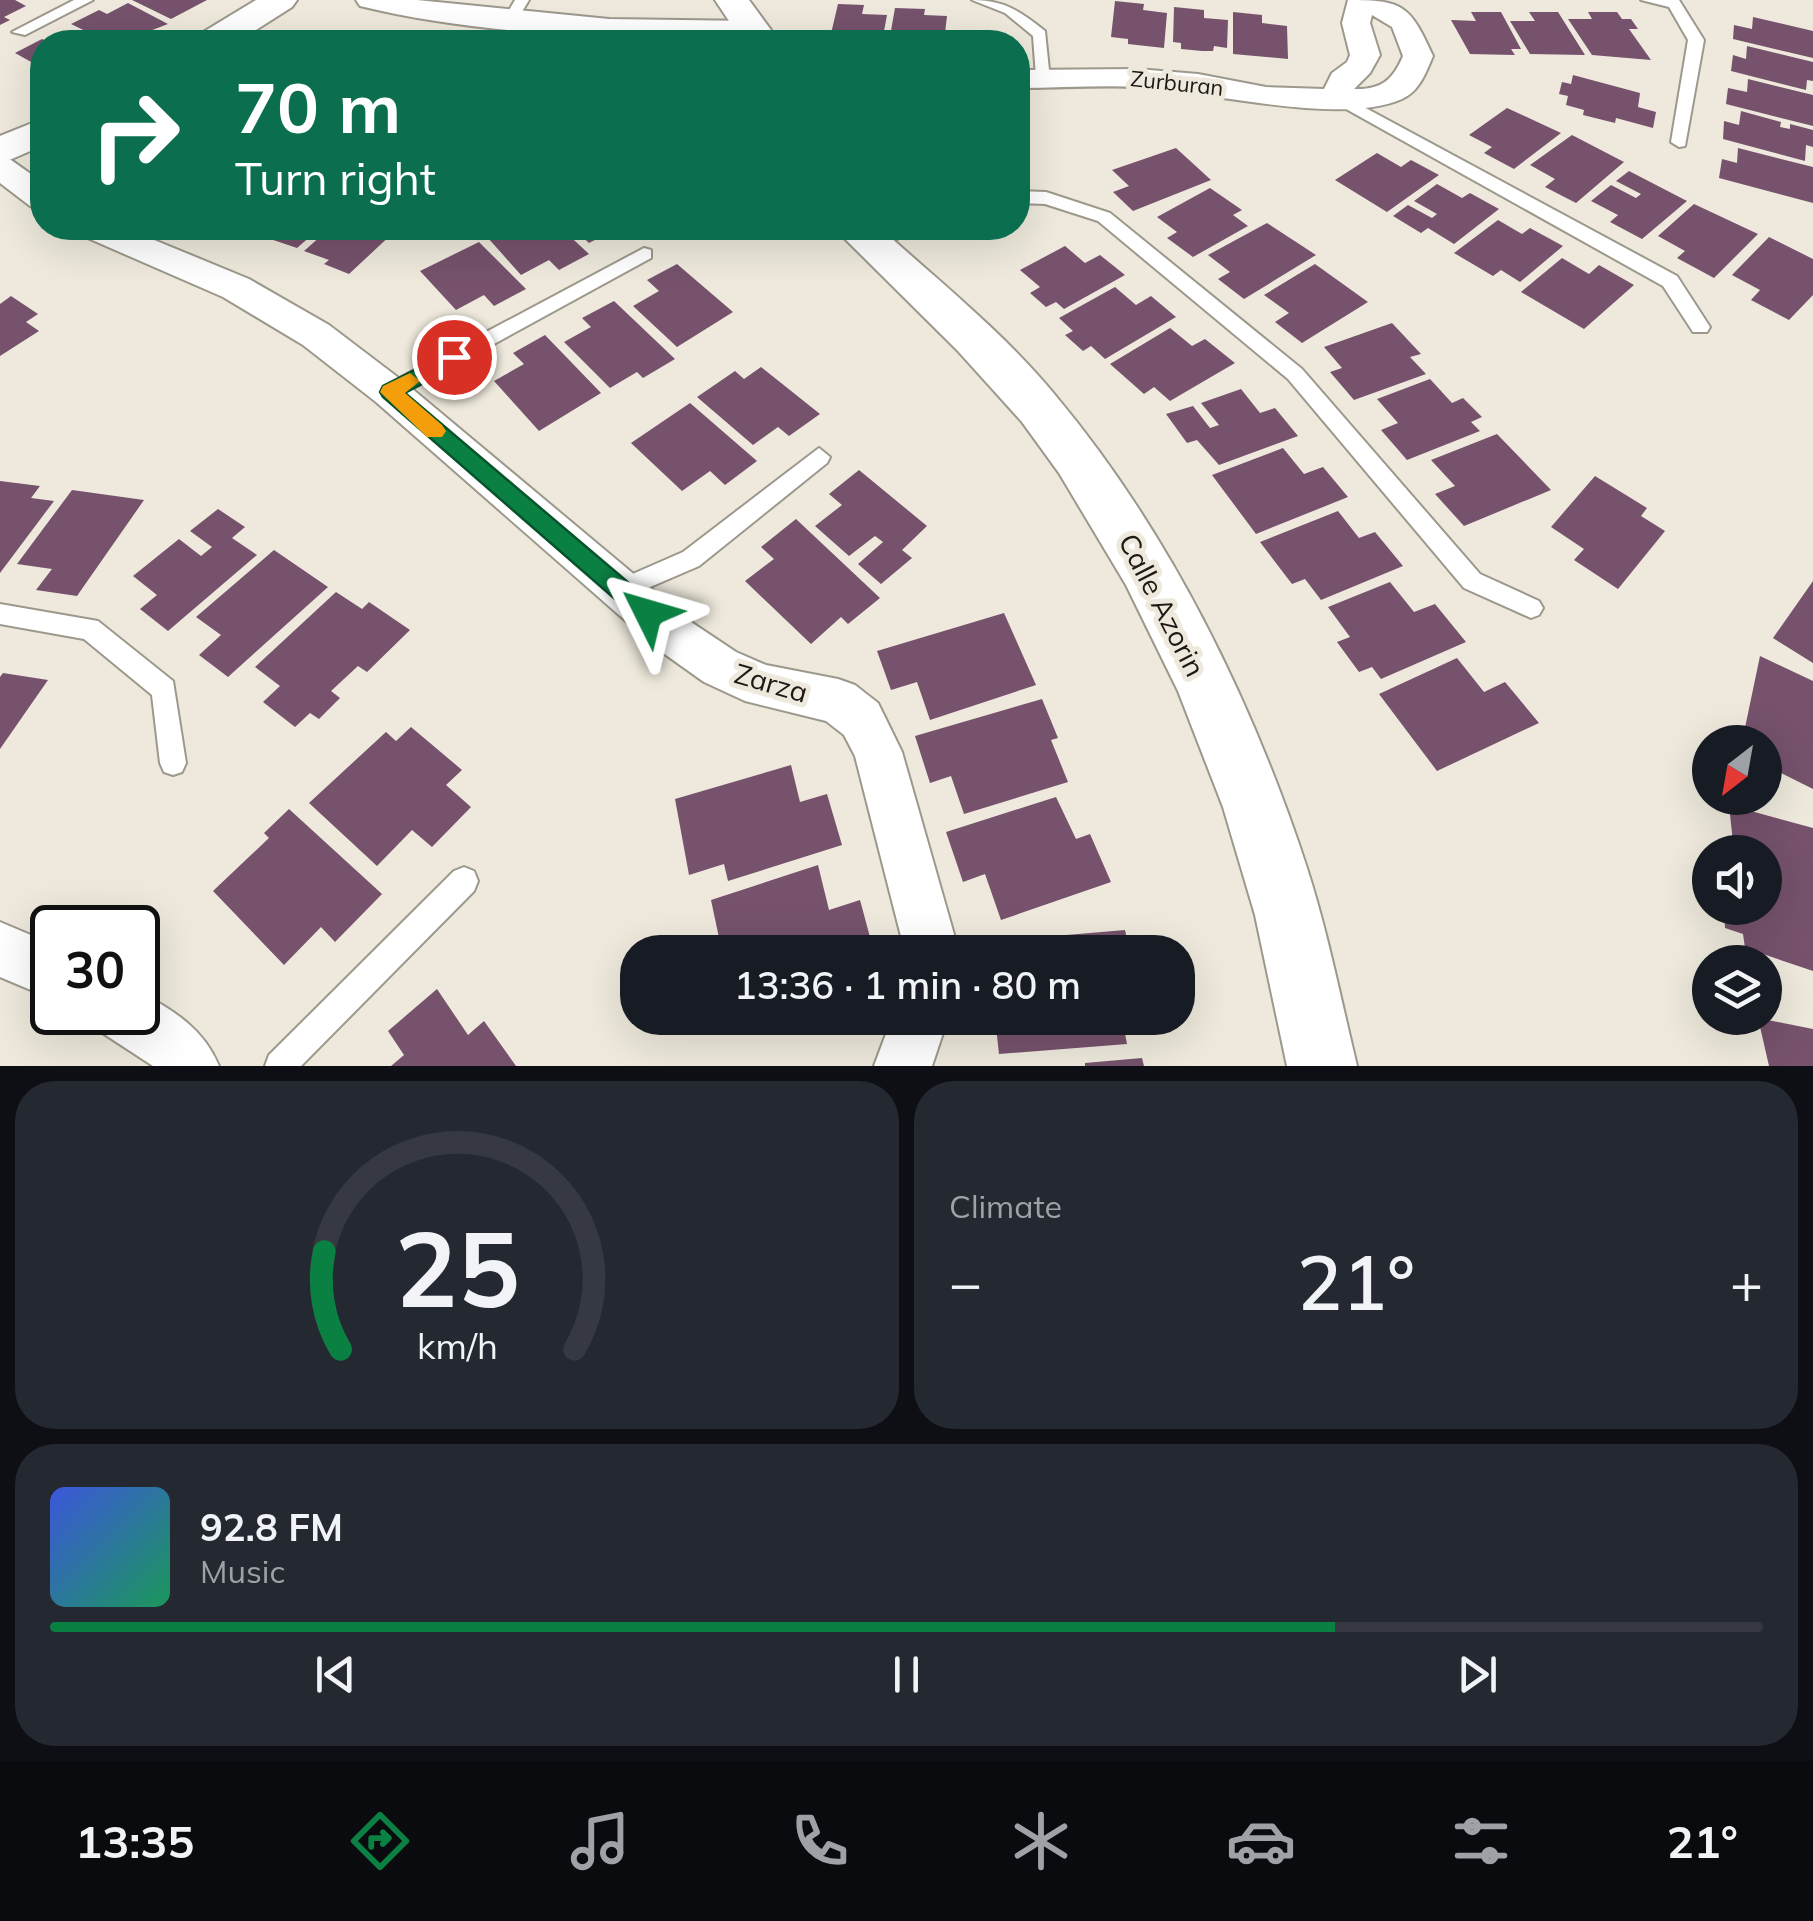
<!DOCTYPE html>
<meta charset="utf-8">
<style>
body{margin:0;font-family:Mulish,sans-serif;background:#242831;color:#f1f3f6;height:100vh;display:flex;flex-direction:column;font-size:38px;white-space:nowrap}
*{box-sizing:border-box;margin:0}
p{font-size:32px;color:#9ea1a6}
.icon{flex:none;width:55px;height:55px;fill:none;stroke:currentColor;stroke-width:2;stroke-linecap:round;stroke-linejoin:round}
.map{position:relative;height:1066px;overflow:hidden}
.details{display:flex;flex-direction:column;gap:15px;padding:15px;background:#0d0f14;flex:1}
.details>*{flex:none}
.banner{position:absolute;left:30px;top:30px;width:1000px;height:210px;border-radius:40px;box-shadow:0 10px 40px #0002;background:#0b6e4f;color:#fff;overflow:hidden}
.needle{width:65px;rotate:211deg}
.controls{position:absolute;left:1692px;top:725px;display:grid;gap:20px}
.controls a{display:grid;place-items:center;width:90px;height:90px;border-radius:50%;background:#171b24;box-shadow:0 10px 40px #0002;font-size:50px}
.speed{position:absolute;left:30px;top:905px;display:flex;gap:20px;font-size:50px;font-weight:700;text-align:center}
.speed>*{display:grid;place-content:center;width:130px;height:130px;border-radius:50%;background:#171b24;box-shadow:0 10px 40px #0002;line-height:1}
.speed .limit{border:5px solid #111;border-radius:15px;background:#fff;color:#111}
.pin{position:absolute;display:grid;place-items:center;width:85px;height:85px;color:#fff;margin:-42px;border:5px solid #fff;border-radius:50%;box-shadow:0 2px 10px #0007}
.me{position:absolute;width:110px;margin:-55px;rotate:310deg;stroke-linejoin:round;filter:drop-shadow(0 0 8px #0008)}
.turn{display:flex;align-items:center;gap:35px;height:210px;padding:0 40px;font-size:45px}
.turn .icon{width:130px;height:130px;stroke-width:2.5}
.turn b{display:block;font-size:70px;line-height:85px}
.big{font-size:75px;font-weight:600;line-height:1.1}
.details .widget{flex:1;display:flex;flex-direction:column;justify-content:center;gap:15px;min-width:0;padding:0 35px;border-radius:40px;background:#242831}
.details .dial{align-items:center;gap:0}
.dial svg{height:260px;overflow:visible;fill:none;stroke:#363941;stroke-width:7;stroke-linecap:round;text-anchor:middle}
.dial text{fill:#f1f3f6;stroke:none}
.song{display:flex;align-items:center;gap:30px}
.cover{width:120px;height:120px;border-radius:15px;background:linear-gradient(135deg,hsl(230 70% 55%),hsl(150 70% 35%))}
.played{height:10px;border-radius:5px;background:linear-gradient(90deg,#0b8043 75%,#363941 75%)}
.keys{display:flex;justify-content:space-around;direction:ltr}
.heat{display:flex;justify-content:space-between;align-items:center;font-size:55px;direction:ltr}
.details .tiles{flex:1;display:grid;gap:15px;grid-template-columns:1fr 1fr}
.widget:last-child{grid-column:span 2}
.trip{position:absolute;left:620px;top:935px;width:575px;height:100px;border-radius:40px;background:#171b24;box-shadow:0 10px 40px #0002;font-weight:600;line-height:100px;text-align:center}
.menu{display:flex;height:160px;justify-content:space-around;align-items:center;background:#090b0e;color:#9ea1a6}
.menu .icon{width:70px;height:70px}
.menu .current{color:#0b8043}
.menu b{font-size:45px;color:#f1f3f6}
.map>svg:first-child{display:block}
.building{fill:#76526c}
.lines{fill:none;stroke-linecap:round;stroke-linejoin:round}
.service-casing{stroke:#9c988b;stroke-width:4}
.minor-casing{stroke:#9c988b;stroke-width:4}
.tertiary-casing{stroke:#9c988b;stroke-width:4}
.service{fill:#fff;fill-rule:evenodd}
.minor{fill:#fff;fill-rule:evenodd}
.tertiary{fill:#fff;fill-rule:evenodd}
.route{fill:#0b8043;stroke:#07532c;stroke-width:2.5}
.slow{fill:#f59e0b}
.labels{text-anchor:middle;stroke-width:10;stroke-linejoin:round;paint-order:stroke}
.far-street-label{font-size:22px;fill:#1b1a15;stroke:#eee9dc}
.street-label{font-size:28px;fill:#1b1a15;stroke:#eee9dc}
</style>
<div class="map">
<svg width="1813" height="1066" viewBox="0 0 1813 1066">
<rect width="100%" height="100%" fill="#eee9dc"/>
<path class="building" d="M0,0H15L26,6L4,17L10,20L0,25Z
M132,0H207L171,19Z
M1115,1L1144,4L1143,10L1167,13L1164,48L1128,44V39L1111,37Z
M128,3L168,24L142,34L145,36L132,42H108L71,24L99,10L107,14Z
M838,4L864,5L862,14L887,15L882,42H829Z
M1174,7L1204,10V18L1228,20L1227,48L1214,46L1213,51H1202L1181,49V43L1173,42Z
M895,8L925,9L924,15L947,16L944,42H889Z
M1233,12L1262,15V23L1287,26L1288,59L1233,54Z
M1471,12H1501L1521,49H1511L1515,55L1470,54L1451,20L1476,21Z
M1529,12H1558L1585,55L1530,54L1510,21H1535Z
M1588,12H1617L1622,19H1631L1638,29H1629L1651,60L1592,55L1568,19H1592Z
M1753,17L1813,31V58L1733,39L1734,25L1752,29Z
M76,32L96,42H54Z
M42,39L49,42H42V68L15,53Z
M1747,46L1813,62V81L1807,80L1806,90L1731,71L1733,55L1746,59Z
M1573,75L1640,93L1638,107L1656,112L1653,128L1616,118L1615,123L1583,115L1584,110L1566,105L1568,96L1559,94L1562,82L1571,84Z
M1748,79L1813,95V126L1726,104L1728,88L1747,92Z
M1507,108L1561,133L1514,169L1484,153L1492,147L1469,135Z
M1741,111L1781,122L1780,127L1790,129V124L1813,130V147L1806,145L1805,161L1723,139L1724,121L1739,125Z
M1572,135L1624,162L1576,203L1545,187L1555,179L1530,165Z
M1176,148L1211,180L1133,211L1113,192L1129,186L1112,170Z
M1738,148L1813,167V203L1719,178L1722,159L1737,163Z
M1377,153L1401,167L1411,160L1439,175L1387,212L1335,180Z
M1629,171L1687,201L1642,239L1610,222L1618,215L1591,201L1611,185L1636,198L1641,194L1616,181Z
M1437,184L1462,198L1470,193L1499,209L1454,244L1428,228L1421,233L1393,216L1408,205L1432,218L1437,214L1414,201Z
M1210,188L1242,210L1233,215L1248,226L1193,257L1167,238L1177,232L1157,217Z
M1694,204L1758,234L1714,278L1677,258L1685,251L1658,236Z
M1498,220L1522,234L1530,228L1563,246L1520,282L1501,270L1493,276L1454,253Z
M1267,223L1316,255L1244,299L1218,279L1230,272L1208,255Z
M251,228H320L297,248L247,231Z
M330,228H408L400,234L394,232L349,274L324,264L329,260L304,251Z
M508,228H561L589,254L559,270L549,260L521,275L488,238Z
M573,228H641L622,238L614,230L589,243Z
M1769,237L1813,259V295L1789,320L1751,300L1760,290L1732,275Z
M479,242L526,289L494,306L484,295L456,310L420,271Z
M1065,246L1085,263L1100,255L1125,275L1064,309L1056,302L1046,307L1030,293L1040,287L1020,270Z
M1562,258L1589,274L1599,265L1634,285L1584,329L1521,292Z
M677,264L733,312L677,347L633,306L659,291L647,280Z
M1315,264L1368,302L1302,343L1275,322L1289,313L1264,295Z
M1115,287L1136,305L1151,296L1176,317L1105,359L1091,346L1083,351L1065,335L1073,331L1059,318Z
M11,296L38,314L26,322L39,331L0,356V304Z
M614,301L675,359L643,378L637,372L610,388L564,342L591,327L582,318Z
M1392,323L1421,354L1410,357L1426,374L1354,400L1330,372L1342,368L1324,347Z
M1170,328L1192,346L1205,339L1235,363L1170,401L1154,387L1144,394L1110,364Z
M545,335L601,393L539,431L494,381L524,364L513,353Z
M761,367L820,414L789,436L778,427L753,445L697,397L735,371L744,379Z
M1430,379L1452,403L1463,398L1482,417L1471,422L1480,431L1407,460L1381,430L1398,423L1377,399Z
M1241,389L1260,413L1275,408L1298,436L1219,465L1197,440L1187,443L1166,414L1193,406L1210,428L1219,425L1201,403Z
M690,403L757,461L725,485L710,471L682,491L631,443Z
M1497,434L1551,490L1464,526L1435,494L1455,486L1431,460Z
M1283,448L1304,474L1323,467L1348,497L1256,534L1212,475Z
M859,470L927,526L902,550L912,558L881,584L858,564L883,542L875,536L849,556L815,526L842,505L829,494Z
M1595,476L1647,508L1641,516L1665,531L1618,589L1574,560L1584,549L1551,527Z
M0,481L40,486L31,498L54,501L0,573Z
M72,490L144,500L77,596L36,590L52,569L17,564Z
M218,509L245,527L232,538L257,555L168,631L140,609L157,595L133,576L179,539L201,556L212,547L190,531Z
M1338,511L1359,538L1375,532L1403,566L1321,600L1305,579L1292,584L1260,542Z
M796,519L880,598L848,624L841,617L811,644L745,581L774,559L761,547Z
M274,550L328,587L228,677L199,655L221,635L196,617Z
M1813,581V663L1773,638Z
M1390,582L1414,612L1435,604L1466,642L1381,679L1372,667L1359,672L1337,642L1350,637L1328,607Z
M336,592L362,609L369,602L410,630L367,672L358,666L331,691L340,698L319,719L310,713L295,727L263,702L280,686L255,667Z
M1004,613L1036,685L930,720L917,682L891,690L877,651Z
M1760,656L1813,681V789L1765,765V742H1742Z
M1457,658L1484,692L1505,682L1539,723L1437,771L1379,694Z
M3,673L48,680L0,749V677Z
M1042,699L1058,738L1051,740L1068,782L964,814L951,776L930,783L915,736Z
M411,727L462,770L446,785L471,807L432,847L412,830L377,866L309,803L386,732L396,741Z
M791,765L800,802L827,794L842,845L728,881L724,864L689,875L675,799Z
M1056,797L1076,839L1090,834L1111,882L1001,920L985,874L963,882L946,832Z
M1729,805L1813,828V971L1745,948L1743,934L1725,928L1724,908H1765V852H1734Z
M289,809L382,894L335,942L321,927L284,965L213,891L269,838L264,833Z
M818,865L829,910L860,900L874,952H722L711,900Z
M1125,930L1130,952H1010L1008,940Z
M437,989L468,1035L484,1021L516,1066H391L404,1055L388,1031Z
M995,1018H1122L1127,1044L999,1054Z
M1758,1018L1813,1029V1066H1769Z
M1142,1058L1144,1066H1085V1063Z"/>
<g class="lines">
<g class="service-casing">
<path id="service" d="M74,0H93L25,35L12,32Z
M515,0H529L514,25H504L502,22Z
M972,0C1004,0 1020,11 1045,31L1050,80L1036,77L1033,36L1005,13Z
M1641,0H1679L1704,40L1685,146L1679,147L1671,142L1688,40L1669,7Z
M1336,92L1677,276L1710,327L1707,332H1693L1663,286L1330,100V94Z
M1018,191L1046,192L1110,213L1302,369L1480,574L1539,601L1543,608L1539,615L1531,618L1464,588L1288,379L1098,221L1045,204L1018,203Z
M896,228H921L873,250L864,244Z
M644,248L651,250V258L397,397H383L380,392L383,387Z
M819,448L830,457L827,463L699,566L620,600L612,597L608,590L612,583L683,552Z
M0,604L98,621L173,681L186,763L182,772L173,775L164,772L160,763L152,695L84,639L0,624Z
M464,867L474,871L478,881L474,891L301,1066H265L269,1055L454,871Z"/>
</g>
<g class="minor-casing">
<path id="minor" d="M356,0H417L609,19L753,21L763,24L767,30L763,36L753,39C623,38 487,37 360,6Z
M1348,0C1403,0 1410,5 1433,56C1426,72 1420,91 1402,99C1343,126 1209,92 1141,87C1100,85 1059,88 1018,88V70L1137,69L1198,74L1266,87L1324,89L1332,73L1347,62L1350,55L1342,23ZM1372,15L1392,27L1403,56C1393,80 1381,90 1354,89L1370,73L1380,55L1370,23Z
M0,157L11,160L42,182V209L30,206L0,183Z
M78,228H125L249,279L329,325L404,382L691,622L736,652L766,665L838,679L855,685L878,703L902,752L959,952H905L855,756L844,735L826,721L745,701L704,682L659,650L376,402L303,345L223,297L83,236Z
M0,922L52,944V999L0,977Z
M138,991C173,1010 203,1028 219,1066H153L101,1032L93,1012H138Z
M892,1018H948L932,1066H874Z"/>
</g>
<g class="tertiary-casing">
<path id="tertiary" d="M256,0H297L292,7L237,42H196L200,34Z
M715,0H749L771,30L773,42H739L735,30Z
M42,119V146L0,164V136Z
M834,228H880C940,282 1004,333 1055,395C1169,531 1252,700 1307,868C1328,933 1341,1000 1357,1066H1287L1255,915L1223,807L1178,691L1126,585L1059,473L1022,422L957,350Z"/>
</g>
<use href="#service" class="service"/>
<use href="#minor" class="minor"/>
<use href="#tertiary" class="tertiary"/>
</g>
<path class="route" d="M454,350L464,357L461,363L405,393L656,606L659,613L656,620L648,624L639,620L383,397L380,392L383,386Z"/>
<path class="slow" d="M410,373L420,381L405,393L442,425L446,431L442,437H427L380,392L383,386Z"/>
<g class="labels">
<g class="far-street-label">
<text transform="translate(1177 83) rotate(6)" y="8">Zurburan</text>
</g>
<g class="street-label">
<text transform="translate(1162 605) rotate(63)" y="10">Calle Azorin</text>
<text transform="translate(771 683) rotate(16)" y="10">Zarza</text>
</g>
</g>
</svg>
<div class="controls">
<a><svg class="needle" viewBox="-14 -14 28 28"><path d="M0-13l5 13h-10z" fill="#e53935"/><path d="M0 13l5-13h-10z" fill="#9ea1a6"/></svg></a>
<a><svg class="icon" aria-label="sound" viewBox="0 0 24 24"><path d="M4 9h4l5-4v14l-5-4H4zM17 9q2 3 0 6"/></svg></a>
<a><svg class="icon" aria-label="layers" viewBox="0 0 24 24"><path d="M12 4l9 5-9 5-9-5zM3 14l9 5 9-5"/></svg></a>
</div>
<div class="speed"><div class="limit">30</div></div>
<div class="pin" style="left:454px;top:357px;background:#d93025"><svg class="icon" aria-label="arrive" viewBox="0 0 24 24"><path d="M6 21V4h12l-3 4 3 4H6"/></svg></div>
<svg class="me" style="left:648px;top:613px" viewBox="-20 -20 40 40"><path d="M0-17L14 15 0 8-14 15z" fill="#0b8043" stroke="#fff" stroke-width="4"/></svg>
<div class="trip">13:36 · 1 min · 80 m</div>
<div class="banner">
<div class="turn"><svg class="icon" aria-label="right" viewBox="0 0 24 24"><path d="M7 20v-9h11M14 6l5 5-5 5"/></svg><div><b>70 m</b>Turn right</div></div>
</div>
</div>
<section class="details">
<div class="tiles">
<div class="widget dial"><svg viewBox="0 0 100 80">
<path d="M14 69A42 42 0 1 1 86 69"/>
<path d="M14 69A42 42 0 0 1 9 39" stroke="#0b8043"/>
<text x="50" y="56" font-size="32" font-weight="700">25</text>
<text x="50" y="72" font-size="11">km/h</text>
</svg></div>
<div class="widget"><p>Climate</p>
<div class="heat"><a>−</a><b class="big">21°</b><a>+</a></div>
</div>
<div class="widget">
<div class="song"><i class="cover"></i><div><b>92.8 FM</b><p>Music</p></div></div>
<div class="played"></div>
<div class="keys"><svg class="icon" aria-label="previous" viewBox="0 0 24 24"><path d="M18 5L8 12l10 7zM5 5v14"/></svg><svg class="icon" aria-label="pause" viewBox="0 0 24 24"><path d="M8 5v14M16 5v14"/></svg><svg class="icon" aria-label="next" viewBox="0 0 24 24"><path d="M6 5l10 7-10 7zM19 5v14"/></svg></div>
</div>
</div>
</section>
<nav class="menu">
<b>13:35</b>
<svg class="icon current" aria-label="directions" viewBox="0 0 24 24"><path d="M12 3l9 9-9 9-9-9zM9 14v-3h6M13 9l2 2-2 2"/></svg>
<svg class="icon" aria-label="music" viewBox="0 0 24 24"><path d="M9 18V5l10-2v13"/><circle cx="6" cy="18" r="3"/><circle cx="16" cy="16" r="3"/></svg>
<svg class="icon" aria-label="phone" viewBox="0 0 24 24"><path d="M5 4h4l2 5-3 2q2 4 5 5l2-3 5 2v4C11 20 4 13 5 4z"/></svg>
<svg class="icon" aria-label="climate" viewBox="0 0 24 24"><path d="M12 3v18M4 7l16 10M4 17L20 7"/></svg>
<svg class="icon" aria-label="car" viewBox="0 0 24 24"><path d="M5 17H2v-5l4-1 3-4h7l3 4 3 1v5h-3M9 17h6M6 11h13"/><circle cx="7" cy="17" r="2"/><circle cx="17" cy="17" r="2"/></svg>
<svg class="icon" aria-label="filters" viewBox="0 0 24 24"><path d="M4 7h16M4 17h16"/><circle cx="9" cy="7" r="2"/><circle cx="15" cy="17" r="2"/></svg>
<b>21°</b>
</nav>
